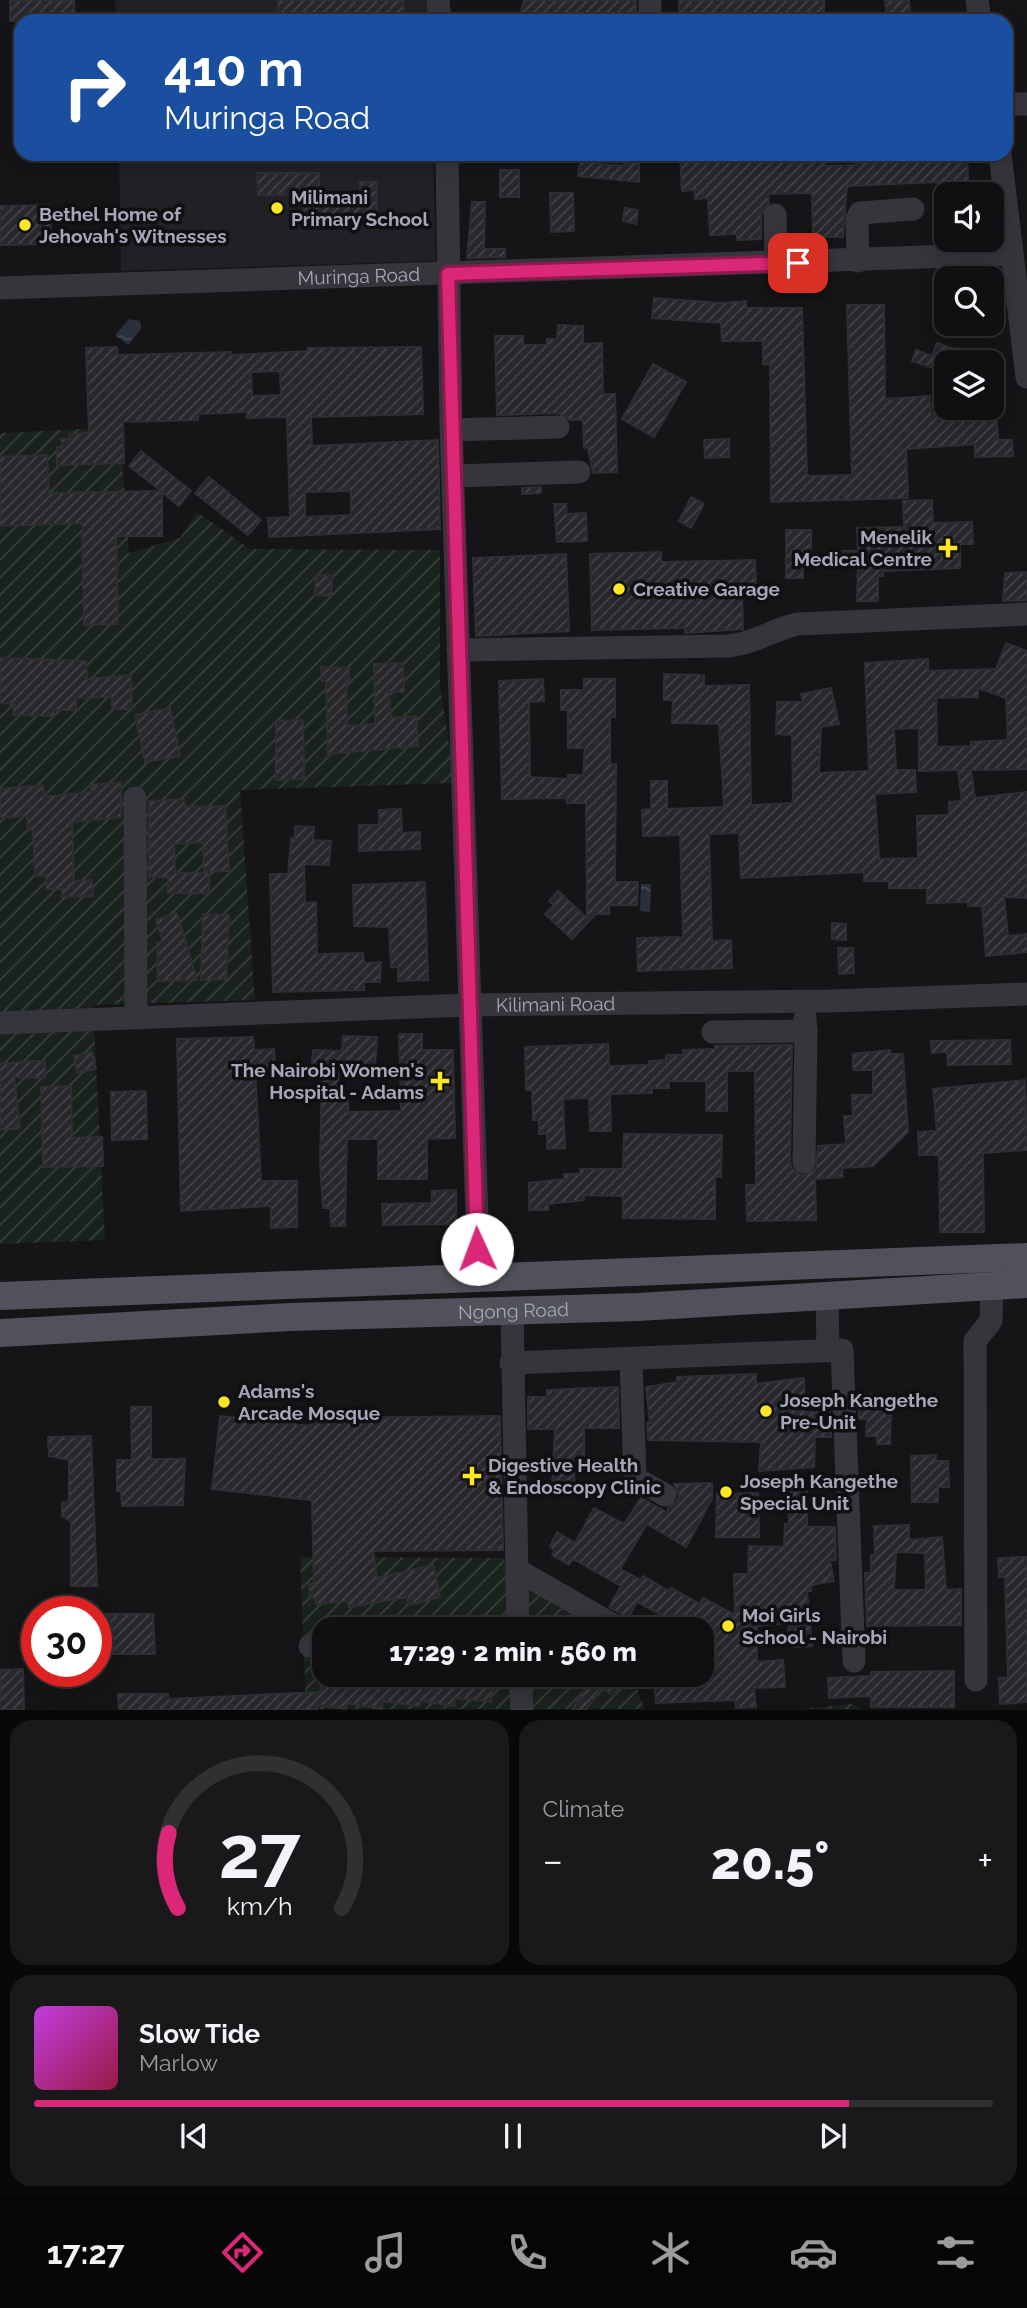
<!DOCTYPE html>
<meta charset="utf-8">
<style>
body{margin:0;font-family:Raleway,sans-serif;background:#19181a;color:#f1f3f6;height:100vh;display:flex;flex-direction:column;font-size:26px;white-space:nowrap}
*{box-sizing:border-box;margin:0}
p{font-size:23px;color:#9c9c9f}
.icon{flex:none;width:38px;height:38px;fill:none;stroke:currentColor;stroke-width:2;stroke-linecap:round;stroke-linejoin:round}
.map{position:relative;height:1710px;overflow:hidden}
.sheet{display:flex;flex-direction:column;gap:10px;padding:10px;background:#090809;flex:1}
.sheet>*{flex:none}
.hud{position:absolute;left:14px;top:14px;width:999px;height:147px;border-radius:21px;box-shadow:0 4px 18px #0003,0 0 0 2px #302f31;background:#1a4fa0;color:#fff;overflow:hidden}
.controls{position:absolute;left:934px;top:182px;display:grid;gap:14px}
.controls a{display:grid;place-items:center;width:70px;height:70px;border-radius:14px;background:#100f11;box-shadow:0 4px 18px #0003,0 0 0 2px #302f31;font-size:35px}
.speed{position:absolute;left:21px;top:1596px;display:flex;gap:14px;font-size:35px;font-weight:700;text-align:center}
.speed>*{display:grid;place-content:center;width:91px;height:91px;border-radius:50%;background:#100f11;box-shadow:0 4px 18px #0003,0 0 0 2px #302f31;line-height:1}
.speed .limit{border:10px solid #d22;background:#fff;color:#111}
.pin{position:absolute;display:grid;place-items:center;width:60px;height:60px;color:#fff;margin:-30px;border-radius:14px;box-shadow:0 4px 10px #0006}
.me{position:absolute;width:77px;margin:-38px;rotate:358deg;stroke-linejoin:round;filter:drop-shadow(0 0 5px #0008)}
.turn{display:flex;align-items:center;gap:24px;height:147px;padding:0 35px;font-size:32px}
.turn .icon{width:91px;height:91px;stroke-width:2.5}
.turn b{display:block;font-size:49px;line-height:60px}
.big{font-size:52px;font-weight:800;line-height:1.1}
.sheet .tile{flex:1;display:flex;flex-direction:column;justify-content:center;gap:10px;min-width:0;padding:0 24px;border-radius:21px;background:#19181a}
.sheet .dial{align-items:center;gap:0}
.dial svg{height:182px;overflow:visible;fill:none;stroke:#302f31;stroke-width:7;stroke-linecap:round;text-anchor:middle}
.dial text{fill:#f1f3f6;stroke:none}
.song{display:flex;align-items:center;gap:21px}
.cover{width:84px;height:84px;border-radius:10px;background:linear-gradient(135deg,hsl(290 70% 55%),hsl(340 70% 35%))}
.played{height:7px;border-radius:4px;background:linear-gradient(90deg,#db2777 85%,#302f31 85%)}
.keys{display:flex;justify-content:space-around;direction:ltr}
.heat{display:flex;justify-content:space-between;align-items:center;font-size:38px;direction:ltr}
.sheet .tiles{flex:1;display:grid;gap:10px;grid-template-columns:1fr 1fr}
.tile:last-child{grid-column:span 2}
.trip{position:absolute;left:312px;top:1617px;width:402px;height:70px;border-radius:21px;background:#100f11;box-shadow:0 4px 18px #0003,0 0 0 2px #302f31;font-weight:800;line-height:70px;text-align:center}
.dock{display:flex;height:112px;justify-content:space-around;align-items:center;background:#060607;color:#9c9c9f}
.dock .icon{width:49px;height:49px}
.dock .on{color:#db2777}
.dock b{font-size:32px;color:#f1f3f6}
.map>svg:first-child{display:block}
.built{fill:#212024}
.garden{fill:url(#garden-furrows)}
.water{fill:url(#water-ripples)}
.building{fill:url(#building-hatch);stroke:#2f2e33;stroke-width:2;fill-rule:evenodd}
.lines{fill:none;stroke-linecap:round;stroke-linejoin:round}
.minor{stroke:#36353c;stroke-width:23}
.major{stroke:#51515b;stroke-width:28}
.route-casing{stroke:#8e194d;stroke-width:18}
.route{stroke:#db2777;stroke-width:12}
.poi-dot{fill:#ffe624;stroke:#100f12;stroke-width:2.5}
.labels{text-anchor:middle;stroke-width:7;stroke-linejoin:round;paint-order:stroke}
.poi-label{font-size:19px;font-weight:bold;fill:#a5a7b8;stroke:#100f12;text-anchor:start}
.street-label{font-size:19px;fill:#a5a7b8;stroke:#100f12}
</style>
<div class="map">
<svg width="1027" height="1710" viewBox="0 0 1027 1710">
<defs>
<pattern id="garden-furrows" width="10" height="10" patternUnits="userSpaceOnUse" patternTransform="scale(1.75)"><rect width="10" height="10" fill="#1a221d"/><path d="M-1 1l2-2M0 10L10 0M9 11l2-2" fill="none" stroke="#383f3c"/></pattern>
<pattern id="water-ripples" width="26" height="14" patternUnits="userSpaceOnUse" patternTransform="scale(1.75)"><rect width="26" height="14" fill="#29303c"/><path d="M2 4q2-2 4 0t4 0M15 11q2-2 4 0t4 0" fill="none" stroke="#454b56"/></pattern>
<pattern id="building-hatch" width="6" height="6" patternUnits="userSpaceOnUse" patternTransform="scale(1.75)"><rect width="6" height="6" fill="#28272b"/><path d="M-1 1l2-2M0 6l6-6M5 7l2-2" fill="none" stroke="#444448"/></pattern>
</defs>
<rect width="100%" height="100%" fill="#151417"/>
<path class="built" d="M115,0H429L430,21H116Z
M119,154H433L436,261L121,271Z"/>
<path class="garden" d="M120,427L129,553L180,538L197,512L250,549L440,550V685L455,783L240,790L255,1000L93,1005L105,1240L0,1244V433Z
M300,1557L504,1558L506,1575L595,1629H324V1675H633L644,1709H306Z
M851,1704L863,1709H804Z"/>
<path class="water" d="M129,319L140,321L141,329L128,345L115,335Z
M641,884H651L650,912L640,911Z"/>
<path class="building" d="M10,0H74L75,21H10Z
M278,0H403L404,21H278Z
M524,0H636V21H518Z
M679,0H824V21H736L737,11L711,14V21H679Z
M885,0H909L911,21H887Z
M581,154H601L600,164L624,166V154H639V182L578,176Z
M680,154H825V166L855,165V159L967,154L969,194H938V182L847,186L843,237H813L812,193L768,194L769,203L761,215V239L737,240V234L710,235L708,198L695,199L694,190L682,191Z
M500,170H519V197H500Z
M257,173H319V197H360V182H376L377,217L304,218L303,194L258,195Z
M550,193H573L574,231L551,232Z
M472,202H485L484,249H505V257L467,258Z
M50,205L51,244L0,245V206Z
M625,208L638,210L636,224L623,221Z
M654,298L721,303L746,301V308H802L807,476L852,475L847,305H884L885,399L930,396L931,413L996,409L998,440H1012L1013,456L975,457V444L906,449L908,498L771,502L770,364H763V341H722L721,323L652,318Z
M558,325L583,326V344L602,343L603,394H615L617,472L593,473L588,448H584L583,420H570L558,413L497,415L495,336H523V345H547V339H557Z
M937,343L987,360V362L940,363L938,370L912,361L916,350L932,356Z
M117,347L118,355L231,352V355L308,351V348L421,347L423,414L311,417L312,446L438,440L440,529L269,537L268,518L290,517L287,417L247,418V412L198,414V420L123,422L124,463L57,465V447H62L61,439H70V434L89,433L86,348ZM280,371L281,395L252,396L251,372ZM351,491V515L305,517V492Z
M653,364L686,382L654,437L622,419Z
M729,439V457L705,458L704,440Z
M141,451L191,491L179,506L162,492V536H116L118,624L84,625L82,523L0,526V457L47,455L49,493L161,491L129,466Z
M209,477L261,520L248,535L195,493Z
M541,487V493L522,494V488Z
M691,497L704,504L691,528L679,521Z
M932,500L933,523L972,522L973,544H960V568L883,571V576H878V601H857L858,564L839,565V551H858L857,528L904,527L903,501Z
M554,504H566L567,514L586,513L587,541L557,542Z
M786,530H811V567L803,566V578H786Z
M661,552V562L755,560L756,595H742L743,629L685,633V628L592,630L590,554Z
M566,554L569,631L476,636L473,558Z
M1027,572V600L1003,601L1005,573Z
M316,575L332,576L331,596L315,595Z
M1006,643L1027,651V769L971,770L975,798L1027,792V898L1004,897L1008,936L1027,934V952L986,956L982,906H968V902L927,903V888H889V881H864V872L741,878L739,833L709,834L712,941L731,940L732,968L638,971L637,938L683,937L680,835L643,836L642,810L651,809V781H667V809L724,807L719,724L672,723L673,700H664V674L704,675V686L749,685L751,805L793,803L792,735L776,734L777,702H803L801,694L831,688L839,724L821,727L819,773L869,771L865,663L928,659V671L996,669ZM978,688L1006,698L1008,740L971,742V746L937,747L936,698L978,697ZM919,728V771L958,770L962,801L949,802V815L917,816L918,858L879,859L875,794L916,792L915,770H896L894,729Z
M0,658L86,661L87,679L131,675L132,709H112V697L76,698V710H54V716L13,715L14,704L0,703Z
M403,663L404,692H389L391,718L416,716L418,746L328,754L326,681H322L321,667L349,668V682H346L347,726L375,724L374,664Z
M543,679L544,701L529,702L530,777L568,779V775H583L585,748H568V710H561V690H584V679H615V717H610V764H616L615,882H638L637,905H609V914H596L572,939L545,914L554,905L549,901L558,891L587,918L586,803H567V798L502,799L499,681Z
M170,708L180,756L145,762L135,715Z
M303,720L304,779L276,780V721Z
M121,782V817L72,822L74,881L92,880L93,896L62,897V889H46V875L35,876L33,830H28L27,816L0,818V789L43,785L44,797L91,792V785Z
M184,799L185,807L225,806L229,871L204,872L203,842L174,844L175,873H209V893H168V877H149V801Z
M401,809L402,833L420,832V849L359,851V825H379V810Z
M295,826L314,827L313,840L331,841L329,865L304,864L305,903L316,902L317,954L363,953L364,963L381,962L380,982H364V990L273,992L270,874H288L291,838L295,839Z
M425,882L428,980L398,981V967H391L389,927L354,926L353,885Z
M177,913L197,980L158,981L157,943L163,942L156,920Z
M203,914L229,915L226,979L201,980Z
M832,923L846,924V940L832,939Z
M838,948H853L854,973L839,974Z
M399,1034H422V1050H453L455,1138L427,1139V1179H378V1139H347L345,1226H331L330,1208H323L320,1163L322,1077L311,1076L313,1050L342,1051L343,1036L377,1037L375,1068L339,1067L337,1098H348V1112L401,1111Z
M253,1037L254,1050L274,1049L275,1068H255L261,1181H297V1227L271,1228V1206L181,1211L177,1039Z
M1010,1040L1011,1064L948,1065L947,1052L932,1053L931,1041Z
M608,1044L609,1066L649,1065V1061L666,1060V1055H683V1050L715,1049V1046L792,1045L790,1162L792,1169L803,1176L816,1169L818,1146L846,1144L844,1116H853L852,1095H873V1070H853V1054L890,1050V1054H903L908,1132L873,1166L842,1168L843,1177L815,1179L816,1220L747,1221L746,1185H756L755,1071H727V1111H706V1081H669V1088H652V1093L610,1094L611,1131H590L589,1098L563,1099L565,1148L547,1149V1134H539V1120H533L532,1090H526L525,1047Z
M92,1052L96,1069L77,1072L74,1056Z
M30,1061H45V1078L14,1077L20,1128L0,1130V1064Z
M1025,1080L1027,1150L983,1153L984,1232H940L939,1155H919L918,1132L937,1131L933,1089Z
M71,1086L72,1138L102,1137L103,1166L43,1167L41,1087Z
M146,1091L147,1139L112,1140L111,1092Z
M624,1134L722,1135L721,1177L715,1176V1219L623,1218V1196L584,1195V1200L548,1204V1210H529V1183L564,1179V1174H580V1169H623Z
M456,1190V1224L383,1225L382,1204L432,1203V1191Z
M756,1374V1384L804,1378L805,1412H830L831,1437H815L814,1467L759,1471L761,1442L648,1440L647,1423H650L646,1387L677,1382V1377Z
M618,1387L619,1428H584V1456H573L575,1486L552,1487L555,1429H528V1397H547V1390Z
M859,1394L880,1395L879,1411L891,1412L890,1444H877V1436H866L867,1419H859Z
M131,1407H151V1459H185L183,1505L122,1506L121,1491H117V1460H132Z
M220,1416L310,1426V1418L500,1416L503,1550L373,1551L377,1578L433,1565L440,1597L409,1605L407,1597L349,1607L348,1601L316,1604V1598H310L309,1584H314L312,1500L212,1489Z
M91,1436L97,1586H71V1522L62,1516V1503L69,1502V1460L49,1456L48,1437Z
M936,1455V1461H948L949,1487H938V1502H912L911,1456Z
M712,1483V1499L686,1547L647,1524L620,1569L641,1580L643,1576L669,1591L671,1588L700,1604L703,1598L735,1615L734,1574H748L749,1546L784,1547L785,1524H789L788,1492L807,1491V1527H835L836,1560H830L834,1581L811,1585V1591H807L812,1646L793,1647V1639L788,1637L789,1623L757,1626V1662L783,1660L785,1687L754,1688L756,1707L736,1708L735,1700L656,1703L654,1681L696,1678V1675L703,1674V1669H717L715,1629L687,1615L682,1626L637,1602L628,1618L609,1607L621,1586L573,1559L569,1565L552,1555L554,1551L550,1546L557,1532L575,1543L594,1508L624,1524L641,1498L668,1513V1508L677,1502L679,1496L674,1484Z
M758,1493L759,1537H716L717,1494Z
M909,1525V1540L942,1537L946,1590L961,1589V1625L867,1626L865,1573H871V1555H875L874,1526ZM896,1552L925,1553L926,1590H894Z
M1027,1557V1702L1000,1704L999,1678H1008L1005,1577H999L998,1558Z
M96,1614H153L155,1654H96Z
M23,1669L24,1710H0V1670Z
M954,1671V1707H871V1696L829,1698L828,1678L871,1676V1672Z
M464,1675L494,1679L491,1702L455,1698L454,1706L420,1701L419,1706L383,1701L382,1709L347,1703L346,1709L318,1705L317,1710H119L118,1694H168L169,1699L320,1692L321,1682L357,1686L358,1680L391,1686L392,1677L428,1682L429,1677L463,1682Z
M562,1675H616L624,1680L614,1696L601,1688L586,1710H572L586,1688Z"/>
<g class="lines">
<g class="minor">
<path d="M438,0L440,21"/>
<path d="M650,0V21"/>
<path d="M977,0L980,21"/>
<path d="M1006,104H1027"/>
<path d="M447,154L451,425L479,1280"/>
<path d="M1000,154L1027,377"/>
<path d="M775,215L776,263"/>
<path d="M858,261L857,219L860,213L913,209"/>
<path id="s1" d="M0,288L1012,254"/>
<path d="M452,430L558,427"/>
<path d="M453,476L579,472"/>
<path d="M458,650L729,646C755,643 772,630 797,624L1027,614"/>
<path d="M135,798L136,1018"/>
<path id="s2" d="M0,1023L468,1005L831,1001L1027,994"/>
<path d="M713,1032L806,1031L805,1018"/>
<path d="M804,1162L806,1031"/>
<path d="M827,1294L828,1351"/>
<path d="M512,1309L518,1629"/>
<path d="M631,1361L635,1478L665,1495"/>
<path d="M511,1363L842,1350L854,1661"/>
<path d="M519,1571L620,1629"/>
<path d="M486,1629L518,1625"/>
<path d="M310,1646L324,1645"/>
<path d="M520,1675L522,1710"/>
<path d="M976,1680L975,1341L991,1321L992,1285"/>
</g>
<g class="major">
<path d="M0,1296L1027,1257"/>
<path id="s3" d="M0,1333L290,1317L638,1307L1027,1284"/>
</g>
</g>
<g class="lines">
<g class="route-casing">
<path id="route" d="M477,1249L448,274L798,263"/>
</g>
<use href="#route" class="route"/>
</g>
<g class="poi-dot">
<circle cx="277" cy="208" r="7"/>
<circle cx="25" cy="225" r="7"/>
<path d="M944.5 537.5h7v7h7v7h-7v7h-7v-7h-7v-7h7z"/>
<circle cx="619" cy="589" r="7"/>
<path d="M436.5 1070.5h7v7h7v7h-7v7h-7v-7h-7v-7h7z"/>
<circle cx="224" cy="1402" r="7"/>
<circle cx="766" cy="1411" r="7"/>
<path d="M468.5 1465.5h7v7h7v7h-7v7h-7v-7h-7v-7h7z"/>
<circle cx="726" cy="1492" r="7"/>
<circle cx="728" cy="1626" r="7"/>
</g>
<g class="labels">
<g class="poi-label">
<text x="291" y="204">Milimani<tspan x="291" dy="22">Primary School</tspan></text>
<text x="39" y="221">Bethel Home of<tspan x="39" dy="22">Jehovah's Witnesses</tspan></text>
<text x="932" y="544" text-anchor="end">Menelik<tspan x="932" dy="22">Medical Centre</tspan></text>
<text x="633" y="596">Creative Garage</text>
<text x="424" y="1077" text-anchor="end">The Nairobi Women's<tspan x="424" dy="22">Hospital - Adams</tspan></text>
<text x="238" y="1398">Adams's<tspan x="238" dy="22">Arcade Mosque</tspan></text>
<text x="780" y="1407">Joseph Kangethe<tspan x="780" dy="22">Pre-Unit</tspan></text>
<text x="488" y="1472">Digestive Health<tspan x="488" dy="22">&amp; Endoscopy Clinic</tspan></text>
<text x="740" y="1488">Joseph Kangethe<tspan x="740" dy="22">Special Unit</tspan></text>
<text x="742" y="1622">Moi Girls<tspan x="742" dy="22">School - Nairobi</tspan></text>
</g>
<g class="street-label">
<text dy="7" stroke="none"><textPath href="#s1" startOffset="359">Muringa Road</textPath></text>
<text dy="7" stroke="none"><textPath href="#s2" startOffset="556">Kilimani Road</textPath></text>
<text dy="7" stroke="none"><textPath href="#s3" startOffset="514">Ngong Road</textPath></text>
</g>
</g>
</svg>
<div class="controls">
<a><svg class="icon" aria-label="sound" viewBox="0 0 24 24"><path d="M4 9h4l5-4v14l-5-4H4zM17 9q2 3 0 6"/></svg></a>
<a><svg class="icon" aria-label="search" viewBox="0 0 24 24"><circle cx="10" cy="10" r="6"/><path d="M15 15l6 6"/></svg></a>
<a><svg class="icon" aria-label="layers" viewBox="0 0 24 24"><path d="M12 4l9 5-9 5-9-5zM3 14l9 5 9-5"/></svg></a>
</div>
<div class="speed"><div class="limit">30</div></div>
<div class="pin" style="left:798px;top:263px;background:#d93025"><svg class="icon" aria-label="arrive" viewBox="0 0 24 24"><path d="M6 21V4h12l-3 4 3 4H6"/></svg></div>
<svg class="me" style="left:477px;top:1249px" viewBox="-20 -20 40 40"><circle r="19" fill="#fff"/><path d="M0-13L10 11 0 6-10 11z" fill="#db2777"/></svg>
<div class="trip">17:29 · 2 min · 560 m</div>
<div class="hud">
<div class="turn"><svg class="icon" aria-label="right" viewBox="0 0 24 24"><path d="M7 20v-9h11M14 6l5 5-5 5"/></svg><div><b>410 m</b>Muringa Road</div></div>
</div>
</div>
<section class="sheet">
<div class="tiles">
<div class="tile dial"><svg viewBox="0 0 100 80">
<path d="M14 69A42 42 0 1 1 86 69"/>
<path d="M14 69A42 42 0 0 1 10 36" stroke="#db2777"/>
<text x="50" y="56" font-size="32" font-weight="700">27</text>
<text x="50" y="72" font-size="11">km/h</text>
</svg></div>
<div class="tile"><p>Climate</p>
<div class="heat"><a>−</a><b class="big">20.5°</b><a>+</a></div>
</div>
<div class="tile">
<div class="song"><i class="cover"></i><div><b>Slow Tide</b><p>Marlow</p></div></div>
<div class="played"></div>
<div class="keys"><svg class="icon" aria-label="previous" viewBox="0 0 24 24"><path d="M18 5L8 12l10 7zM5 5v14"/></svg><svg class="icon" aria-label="pause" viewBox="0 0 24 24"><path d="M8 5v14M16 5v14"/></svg><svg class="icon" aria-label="next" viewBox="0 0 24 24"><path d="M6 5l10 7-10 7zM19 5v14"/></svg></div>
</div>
</div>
</section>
<nav class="dock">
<b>17:27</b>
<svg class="icon on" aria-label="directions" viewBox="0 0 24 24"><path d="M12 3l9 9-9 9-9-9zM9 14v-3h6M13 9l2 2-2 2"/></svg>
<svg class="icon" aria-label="music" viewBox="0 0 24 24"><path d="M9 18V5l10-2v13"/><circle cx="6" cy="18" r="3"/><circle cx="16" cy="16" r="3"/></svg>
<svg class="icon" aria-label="phone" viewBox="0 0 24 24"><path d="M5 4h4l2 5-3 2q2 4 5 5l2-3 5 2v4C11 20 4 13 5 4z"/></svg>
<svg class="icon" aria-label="climate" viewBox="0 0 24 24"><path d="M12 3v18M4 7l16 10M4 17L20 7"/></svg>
<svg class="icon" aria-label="car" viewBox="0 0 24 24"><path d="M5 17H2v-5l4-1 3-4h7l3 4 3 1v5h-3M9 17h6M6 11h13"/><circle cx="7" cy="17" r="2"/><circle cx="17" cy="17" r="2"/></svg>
<svg class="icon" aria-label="filters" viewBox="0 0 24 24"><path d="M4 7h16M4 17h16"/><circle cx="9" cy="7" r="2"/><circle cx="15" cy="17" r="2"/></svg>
</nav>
